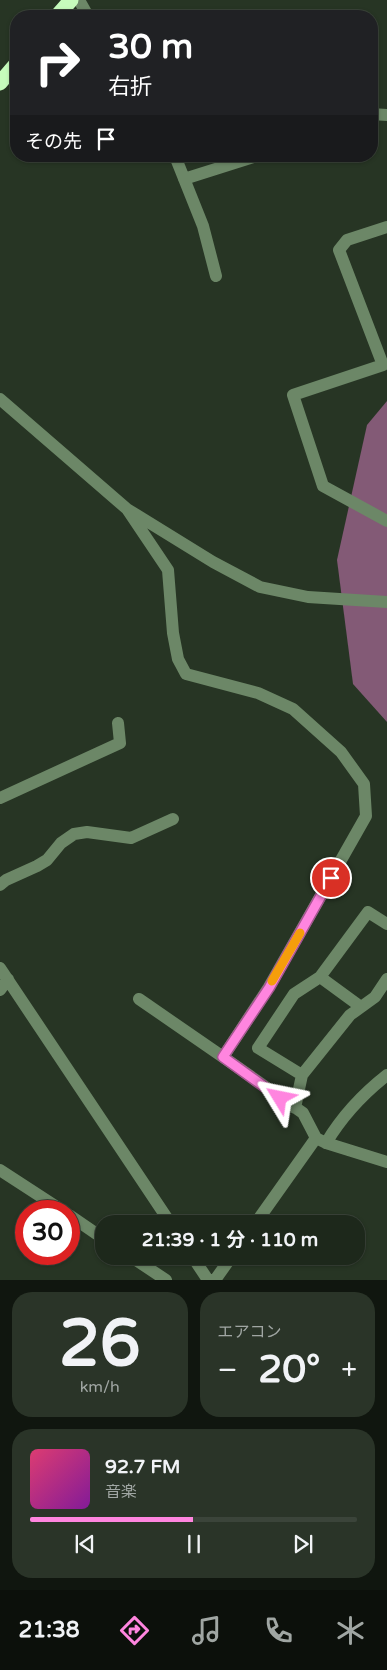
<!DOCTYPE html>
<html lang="ja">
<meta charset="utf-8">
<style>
body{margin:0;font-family:"Varela Round","Noto Sans JP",sans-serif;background:#2a3428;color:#f1f3f6;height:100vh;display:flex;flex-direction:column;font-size:19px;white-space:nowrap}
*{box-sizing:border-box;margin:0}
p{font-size:16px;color:#a0a6a3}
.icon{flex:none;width:28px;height:28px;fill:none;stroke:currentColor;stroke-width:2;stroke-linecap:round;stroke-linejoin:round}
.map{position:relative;height:1280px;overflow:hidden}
.details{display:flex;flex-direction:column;gap:12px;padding:12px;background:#10160f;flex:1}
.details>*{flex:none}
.guide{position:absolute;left:10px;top:10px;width:368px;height:152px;border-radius:20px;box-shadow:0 1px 4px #0004,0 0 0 1px #3b443a;background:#202124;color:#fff;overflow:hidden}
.speed{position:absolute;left:15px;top:1200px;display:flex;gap:10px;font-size:25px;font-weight:700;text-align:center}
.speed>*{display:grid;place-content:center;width:65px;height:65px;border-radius:50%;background:#1d281b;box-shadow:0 1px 4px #0004,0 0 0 1px #3b443a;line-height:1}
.speed .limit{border:8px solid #d22;background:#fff;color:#111}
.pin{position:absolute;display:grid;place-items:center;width:42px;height:42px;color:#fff;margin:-21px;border:2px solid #fff;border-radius:50%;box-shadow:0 1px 5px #0007}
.me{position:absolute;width:55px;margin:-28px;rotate:305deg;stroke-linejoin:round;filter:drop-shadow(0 0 4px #0008)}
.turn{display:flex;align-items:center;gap:18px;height:105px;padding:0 15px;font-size:22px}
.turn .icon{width:65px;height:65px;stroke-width:2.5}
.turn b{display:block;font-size:35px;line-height:42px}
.then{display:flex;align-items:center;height:48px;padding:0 15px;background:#0003;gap:10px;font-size:19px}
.big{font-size:38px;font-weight:700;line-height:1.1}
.details .tile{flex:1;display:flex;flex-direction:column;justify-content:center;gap:8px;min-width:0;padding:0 18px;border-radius:20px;background:#2a3428}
.details .dial{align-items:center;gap:0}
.dial b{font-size:65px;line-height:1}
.song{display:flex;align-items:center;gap:15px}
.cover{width:60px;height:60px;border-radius:8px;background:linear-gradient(135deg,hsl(340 70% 55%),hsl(290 70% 35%))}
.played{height:5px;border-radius:2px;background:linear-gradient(90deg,#ff85df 50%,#3b443a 50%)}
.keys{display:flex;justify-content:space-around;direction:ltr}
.heat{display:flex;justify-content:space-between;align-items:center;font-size:28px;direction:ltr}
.details .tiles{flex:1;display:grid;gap:12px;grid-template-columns:1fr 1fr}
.tile:last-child{grid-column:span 2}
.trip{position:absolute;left:95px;top:1215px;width:270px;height:50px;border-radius:20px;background:#1d281b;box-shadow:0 1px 4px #0004,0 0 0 1px #3b443a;font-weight:700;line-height:50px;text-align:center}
.tab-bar{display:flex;height:80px;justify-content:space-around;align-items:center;background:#0c100b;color:#a0a6a3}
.tab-bar .icon{width:35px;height:35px}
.tab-bar .current{color:#ff85df}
.tab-bar b{font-size:22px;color:#f1f3f6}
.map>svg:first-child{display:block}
.forest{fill:#835a76}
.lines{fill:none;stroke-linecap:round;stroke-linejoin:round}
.minor{stroke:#6c8767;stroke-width:12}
.highway{stroke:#c6fcbc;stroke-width:15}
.route-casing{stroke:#a65691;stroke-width:12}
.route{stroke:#ff85df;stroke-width:9}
.slow{stroke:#f59e0b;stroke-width:9}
</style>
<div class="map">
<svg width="387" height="1280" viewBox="0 0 387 1280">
<rect width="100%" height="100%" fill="#273524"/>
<path class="forest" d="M387,401V722L353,684L337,560L367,425Z"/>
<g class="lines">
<path class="minor" d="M79,0L88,16
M371,114L387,115
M175,156L203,226L216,276
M184,179L257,156
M387,227L347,240L339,250L383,365L293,395L323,486L387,521
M0,399L127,509L213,562L260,587L308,597L387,602
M127,509L168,570L173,633L178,659L186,674L258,693L293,709L341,752L364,784L366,816L269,987L223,1057L303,1113L316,1138L326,1143L387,1162
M0,798L120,743L118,723
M0,885L6,880L37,866L47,860L61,843L74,834L87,832L131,838L173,819
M0,968L171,1224
M320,977L361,1007
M0,990L8,979
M139,999L223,1057
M302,1075L258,1048L294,994L320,977L368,912L387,924
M295,1108L302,1075L350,1015L375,997L387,979
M326,1143C341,1118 364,1093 387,1075
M0,1170L63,1211
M69,1215L104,1239
M255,1224L316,1138
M130,1256L166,1280
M192,1256L208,1280
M215,1280L232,1256"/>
<path class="highway" d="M57,16L71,0
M0,83L16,64"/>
</g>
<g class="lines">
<g class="route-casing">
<path id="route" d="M280,1098L223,1057L269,988L331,878"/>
</g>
<use href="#route" class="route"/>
<path class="slow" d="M272,981L300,933"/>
</g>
</svg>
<div class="speed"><div class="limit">30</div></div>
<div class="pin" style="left:331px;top:878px;background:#d93025"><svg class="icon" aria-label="arrive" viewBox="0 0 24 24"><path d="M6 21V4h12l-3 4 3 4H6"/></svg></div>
<svg class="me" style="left:280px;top:1098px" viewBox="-20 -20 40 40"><path d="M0-17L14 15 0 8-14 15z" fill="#ff85df" stroke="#fff" stroke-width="4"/></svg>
<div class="trip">21:39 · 1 分 · 110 m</div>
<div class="guide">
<div class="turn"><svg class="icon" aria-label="right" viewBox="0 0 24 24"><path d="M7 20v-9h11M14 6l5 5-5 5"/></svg><div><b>30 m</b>右折</div></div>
<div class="then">その先<svg class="icon" aria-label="arrive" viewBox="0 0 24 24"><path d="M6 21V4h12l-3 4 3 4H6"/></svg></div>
</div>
</div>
<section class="details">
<div class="tiles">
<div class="tile dial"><b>26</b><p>km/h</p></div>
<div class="tile"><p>エアコン</p>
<div class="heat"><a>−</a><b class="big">20°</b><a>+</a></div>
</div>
<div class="tile">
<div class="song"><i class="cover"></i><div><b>92.7 FM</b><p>音楽</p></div></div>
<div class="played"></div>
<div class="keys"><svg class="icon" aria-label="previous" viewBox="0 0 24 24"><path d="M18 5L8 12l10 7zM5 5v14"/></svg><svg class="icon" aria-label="pause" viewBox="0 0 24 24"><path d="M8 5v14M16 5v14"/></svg><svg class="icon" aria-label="next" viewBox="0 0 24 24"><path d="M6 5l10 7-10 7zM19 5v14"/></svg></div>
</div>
</div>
</section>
<nav class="tab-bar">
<b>21:38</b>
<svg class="icon current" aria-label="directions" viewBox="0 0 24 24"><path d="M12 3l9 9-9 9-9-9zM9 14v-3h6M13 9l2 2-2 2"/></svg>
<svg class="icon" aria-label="music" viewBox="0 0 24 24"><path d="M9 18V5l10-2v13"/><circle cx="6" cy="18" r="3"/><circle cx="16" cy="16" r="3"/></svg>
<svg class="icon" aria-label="phone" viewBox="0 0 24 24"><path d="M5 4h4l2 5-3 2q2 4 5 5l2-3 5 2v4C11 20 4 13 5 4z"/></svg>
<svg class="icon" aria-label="climate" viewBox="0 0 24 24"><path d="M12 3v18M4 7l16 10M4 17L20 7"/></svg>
</nav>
